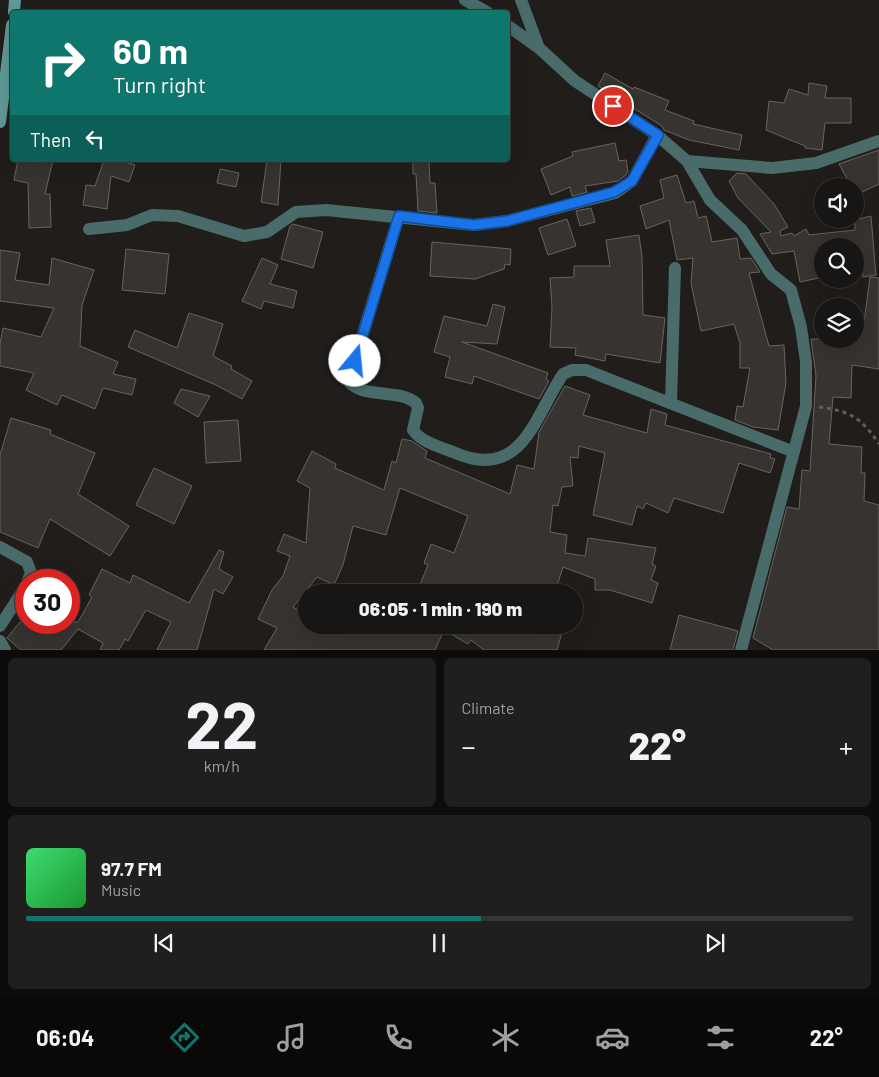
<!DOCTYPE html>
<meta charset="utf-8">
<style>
body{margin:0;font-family:Barlow,sans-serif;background:#211f1d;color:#f1f3f6;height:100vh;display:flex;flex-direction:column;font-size:19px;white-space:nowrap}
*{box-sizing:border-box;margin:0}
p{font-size:16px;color:#9f9fa0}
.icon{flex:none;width:28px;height:28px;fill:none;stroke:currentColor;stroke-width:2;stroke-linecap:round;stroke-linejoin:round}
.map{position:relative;height:650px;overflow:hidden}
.details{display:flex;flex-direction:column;gap:8px;padding:8px;background:#0d0c0b;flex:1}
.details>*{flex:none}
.banner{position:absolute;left:10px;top:10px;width:500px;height:152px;border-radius:5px;box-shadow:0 5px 20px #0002,0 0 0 1px #363534;background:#0f766e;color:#fff;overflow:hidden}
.tools{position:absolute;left:814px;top:178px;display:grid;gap:10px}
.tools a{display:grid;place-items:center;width:50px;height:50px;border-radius:50%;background:#181614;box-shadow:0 5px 20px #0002,0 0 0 1px #363534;font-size:25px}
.speed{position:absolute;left:15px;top:569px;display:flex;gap:10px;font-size:25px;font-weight:700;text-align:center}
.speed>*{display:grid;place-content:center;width:65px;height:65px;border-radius:50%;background:#181614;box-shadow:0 5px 20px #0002,0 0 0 1px #363534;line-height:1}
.speed .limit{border:8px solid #d22;background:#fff;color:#111}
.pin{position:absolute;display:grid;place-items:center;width:42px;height:42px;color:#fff;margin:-21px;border:2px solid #fff;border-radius:50%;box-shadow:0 1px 5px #0007}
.me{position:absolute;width:55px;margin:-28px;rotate:17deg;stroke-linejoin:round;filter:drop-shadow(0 0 4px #0008)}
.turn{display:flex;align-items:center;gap:18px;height:105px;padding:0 20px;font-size:22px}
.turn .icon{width:65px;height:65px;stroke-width:2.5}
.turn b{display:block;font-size:35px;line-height:42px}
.then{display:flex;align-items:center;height:48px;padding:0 20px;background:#0003;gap:10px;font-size:19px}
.big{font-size:38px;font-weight:800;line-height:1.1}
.details .card{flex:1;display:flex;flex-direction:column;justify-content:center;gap:8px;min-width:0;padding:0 18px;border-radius:8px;background:#211f1d}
.details .dial{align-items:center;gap:0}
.dial b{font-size:65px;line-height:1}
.song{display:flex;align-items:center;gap:15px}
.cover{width:60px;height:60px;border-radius:8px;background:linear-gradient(135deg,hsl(140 70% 55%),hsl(130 70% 35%))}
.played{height:5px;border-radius:2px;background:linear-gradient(90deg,#0f766e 55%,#363534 55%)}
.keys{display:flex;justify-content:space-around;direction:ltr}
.heat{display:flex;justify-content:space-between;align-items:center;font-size:28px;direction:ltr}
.details .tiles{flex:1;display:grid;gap:8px;grid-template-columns:1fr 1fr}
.card:last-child{grid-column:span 2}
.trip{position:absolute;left:298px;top:584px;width:285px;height:50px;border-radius:25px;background:#181614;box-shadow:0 5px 20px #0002,0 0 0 1px #363534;font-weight:800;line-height:50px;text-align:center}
.tab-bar{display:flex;height:80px;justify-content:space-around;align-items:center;background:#0a0908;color:#9f9fa0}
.tab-bar .icon{width:35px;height:35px}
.tab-bar .current{color:#0f766e}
.tab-bar b{font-size:22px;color:#f1f3f6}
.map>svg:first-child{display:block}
.building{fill:#363330;stroke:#676461}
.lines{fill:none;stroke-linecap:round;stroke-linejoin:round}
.path{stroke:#615e5c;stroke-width:3;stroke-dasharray:4 4;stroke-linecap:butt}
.minor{stroke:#496c6b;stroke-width:12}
.secondary{stroke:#5f9998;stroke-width:12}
.route-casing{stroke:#114b97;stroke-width:12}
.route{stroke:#1a73e8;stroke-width:9}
</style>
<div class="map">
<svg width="879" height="650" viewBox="0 0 879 650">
<rect width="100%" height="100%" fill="#201d1b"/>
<path class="building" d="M605,73L633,89L634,87L669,101L665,110L694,121L693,124L742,135L739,150L689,140L664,130L662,126L598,86Z
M809,83L827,86L825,98H851V123H825L822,150L805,148V146L766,130L769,101L784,103L789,89L808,95Z
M615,143L619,161L626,160L628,171L626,175L618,181L585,186L587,192L572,196L570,187L551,195L541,169L573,156L572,152Z
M879,150V184L856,195L855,186H851L839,164Z
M18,160H53L45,194H50L51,227L29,228L28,183L14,180Z
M104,160H118L135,165L129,182L111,176L107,209L83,205L86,185L95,186Z
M267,160H281L278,205L261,202Z
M413,160H429L430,183H435L437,213L418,211L416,174H413Z
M220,169L239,173L236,187L217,183Z
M737,173L746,174L774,204L788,227L780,231L781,236L792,233L794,236L806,229L809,235L855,230V220L871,216L876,275L863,277L861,259H855V246H822V263H816L819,278L800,282L794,251L772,254L760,234L771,232L738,198L729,181Z
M677,175L686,203L694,201L698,218L706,216L712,242L737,238L740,259L751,258L760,272L749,273L769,346L784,345L786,383L778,430L753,427L735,420L737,406L743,407L750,368H740V343L734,324L701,331L691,283L693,258L677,260L669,220L646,229L640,206L664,198L660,180Z
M591,208L595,222L580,226L576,211Z
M567,219L576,246L548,255L539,228Z
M293,224L323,232L313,268L281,259L290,226Z
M639,235L642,257L643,315L665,318L660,363L606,354L605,361L575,355L576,348L550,347L552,307L550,278L574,277V266H610L606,240Z
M432,242L511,249L510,265L505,264L504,269L475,279L430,276Z
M126,249L169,254L165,294L122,290Z
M0,250L20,253L15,280L49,285L52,258L94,270L82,305L80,346L118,362L113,374L136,379L132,395L103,388L95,409L62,395L57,405L26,390L34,373L0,366V344L3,328L41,337L54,308L0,301Z
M262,258L278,265L270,284L297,291L293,308L264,301L261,309L242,301Z
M870,277L879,278V369L852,365L851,398L833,397L829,444L862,447L861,473H865L864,501L879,505V650H773L753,638L787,507L799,509L802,470L810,471L816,376L811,339H856L857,323H864Z
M493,304L505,307L497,344L462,342L548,373L546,379L549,381L539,399L474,376L472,384L445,377L450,357L434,352L444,316L487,326Z
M189,313L223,324L213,356L232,366L231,369L252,381L242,399L216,385L128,347L135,330L177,348Z
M565,386L590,395L583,415L647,433L651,409L667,414L665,425L771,454L770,458L775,459L770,473L739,463L723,513L674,498L668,513L646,503L643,509L637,506L632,525L593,515L605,453L579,446L578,458L570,457L573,486L562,487L558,506L553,505L550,532L567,535L565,553L585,556L588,538L656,548L652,564L656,566L651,580L658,583L652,603L610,590H595V579L563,567L555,592H417L428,565L424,563L431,544L454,553L468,516L400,488L386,535L353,526L343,565L334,585L317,577L293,607L306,616V625H348L362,633L367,625H564L557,650H484L471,640L468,644L444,630L435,650H264L277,628L258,619L272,590L283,576L290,556L277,551L284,534L306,543L310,488L297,481L312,451L336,464L335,468L384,490L392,461L396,463L402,439L412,441L427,451L425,458L510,494L517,465L534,469L539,432Z
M181,389L210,396L198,417L174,403Z
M11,418L51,430L50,434L95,453L78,494L129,526L110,556L50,519L38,548L0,532V455Z
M238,420L241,461L206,463L204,422Z
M154,468L192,486L174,524L136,505Z
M219,550L224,552L219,569L233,577L223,594L214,589L197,650H157L171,622L146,610L128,641L125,639L119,650H100L103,643L78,629L61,650H21L7,638L20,622H78L92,597L89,595L102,569L130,583L133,575L189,603Z
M679,615L738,631L733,650H670Z"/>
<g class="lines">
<path class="path" d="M819,407C850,411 861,417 879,444"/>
<path class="minor" d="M465,0L487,12
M521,0L539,48L575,81L657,135L687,161L772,168L816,163L879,141
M508,26L539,48
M687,161L710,200L742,230L771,274L791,290L801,327L806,362V406L741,650
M399,216L349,379L350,383C364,398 399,389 416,403L418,408L413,430C421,442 440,447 453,452C522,483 534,417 563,374L572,370H586L794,452
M89,229L127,225L152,215L178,216L244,236L267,232L296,212L326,210L474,225L507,221L615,193L632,181L657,135
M671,403L675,268
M0,547L27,562L31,573L28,580
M0,626L26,586
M0,641L5,650"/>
<path class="secondary" d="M14,12L15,0
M0,122L12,25"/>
</g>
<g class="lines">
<g class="route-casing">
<path id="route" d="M355,361L399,216L474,225L507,221L614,192L632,181L658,135L613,106"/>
</g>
<use href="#route" class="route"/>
</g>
</svg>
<div class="tools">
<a><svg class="icon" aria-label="sound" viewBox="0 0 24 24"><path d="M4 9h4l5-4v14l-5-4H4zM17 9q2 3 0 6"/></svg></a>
<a><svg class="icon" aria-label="search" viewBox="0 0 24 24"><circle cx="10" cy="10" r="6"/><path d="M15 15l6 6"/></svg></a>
<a><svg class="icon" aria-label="layers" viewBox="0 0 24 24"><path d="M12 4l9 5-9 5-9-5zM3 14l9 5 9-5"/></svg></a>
</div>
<div class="speed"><div class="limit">30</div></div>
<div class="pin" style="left:613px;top:106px;background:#d93025"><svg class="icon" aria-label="arrive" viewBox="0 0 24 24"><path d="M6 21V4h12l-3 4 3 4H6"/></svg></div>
<svg class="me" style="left:355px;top:361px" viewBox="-20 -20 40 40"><circle r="19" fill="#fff"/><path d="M0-13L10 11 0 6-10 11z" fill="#1a73e8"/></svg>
<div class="trip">06:05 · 1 min · 190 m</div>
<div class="banner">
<div class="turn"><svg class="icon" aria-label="right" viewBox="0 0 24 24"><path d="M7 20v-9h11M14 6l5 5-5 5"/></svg><div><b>60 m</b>Turn right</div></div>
<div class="then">Then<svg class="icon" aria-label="left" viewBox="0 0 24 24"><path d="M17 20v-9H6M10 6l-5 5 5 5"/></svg></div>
</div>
</div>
<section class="details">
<div class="tiles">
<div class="card dial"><b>22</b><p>km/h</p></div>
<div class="card"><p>Climate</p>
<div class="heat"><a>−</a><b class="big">22°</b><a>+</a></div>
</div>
<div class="card">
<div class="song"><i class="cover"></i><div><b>97.7 FM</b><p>Music</p></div></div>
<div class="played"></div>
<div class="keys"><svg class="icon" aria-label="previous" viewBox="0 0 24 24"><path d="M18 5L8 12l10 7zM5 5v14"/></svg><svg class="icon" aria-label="pause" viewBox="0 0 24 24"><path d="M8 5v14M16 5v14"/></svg><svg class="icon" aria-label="next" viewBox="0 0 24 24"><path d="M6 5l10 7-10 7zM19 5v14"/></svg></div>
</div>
</div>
</section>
<nav class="tab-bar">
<b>06:04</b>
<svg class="icon current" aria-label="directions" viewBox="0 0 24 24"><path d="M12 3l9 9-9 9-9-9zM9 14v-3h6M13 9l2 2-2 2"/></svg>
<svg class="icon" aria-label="music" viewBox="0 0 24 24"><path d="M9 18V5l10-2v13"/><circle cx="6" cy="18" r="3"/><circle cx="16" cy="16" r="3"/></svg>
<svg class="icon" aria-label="phone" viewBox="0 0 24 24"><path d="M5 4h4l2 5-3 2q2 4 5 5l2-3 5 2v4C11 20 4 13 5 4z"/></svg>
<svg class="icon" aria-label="climate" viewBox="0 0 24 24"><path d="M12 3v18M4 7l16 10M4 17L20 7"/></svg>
<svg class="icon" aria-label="car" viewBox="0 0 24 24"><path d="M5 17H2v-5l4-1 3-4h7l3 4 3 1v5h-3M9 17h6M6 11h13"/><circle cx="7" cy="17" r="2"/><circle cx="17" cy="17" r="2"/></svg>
<svg class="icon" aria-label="filters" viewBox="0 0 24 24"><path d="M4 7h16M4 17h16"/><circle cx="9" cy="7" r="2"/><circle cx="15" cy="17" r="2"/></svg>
<b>22°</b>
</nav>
